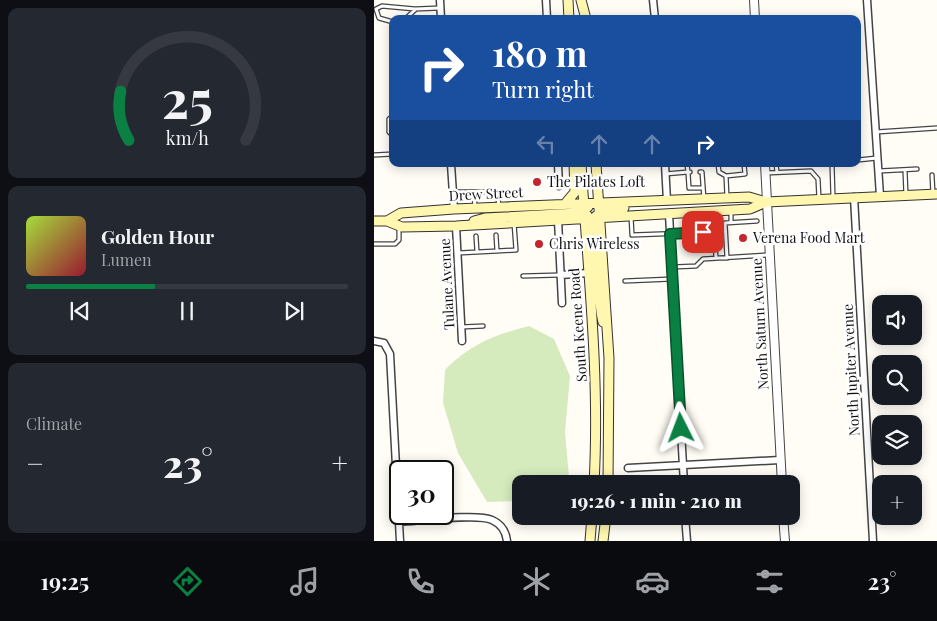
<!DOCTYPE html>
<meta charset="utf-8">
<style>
body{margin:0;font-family:"Playfair Display",serif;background:#242831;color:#f1f3f6;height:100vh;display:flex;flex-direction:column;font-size:19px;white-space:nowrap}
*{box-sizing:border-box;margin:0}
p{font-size:16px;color:#9ea1a6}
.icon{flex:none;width:28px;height:28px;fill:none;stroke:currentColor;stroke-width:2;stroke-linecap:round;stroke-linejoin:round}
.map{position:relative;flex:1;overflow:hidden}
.sheet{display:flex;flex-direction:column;gap:8px;padding:8px;background:#0d0f14;width:374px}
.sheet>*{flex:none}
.banner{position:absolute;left:15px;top:15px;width:472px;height:152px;border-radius:10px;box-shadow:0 2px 12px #0003;background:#1a4fa0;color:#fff;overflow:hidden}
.fabs{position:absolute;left:498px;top:295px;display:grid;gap:10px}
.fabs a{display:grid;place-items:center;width:50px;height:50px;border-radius:10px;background:#171b24;box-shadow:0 2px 12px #0003;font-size:25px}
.speed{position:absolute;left:15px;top:460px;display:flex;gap:10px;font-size:25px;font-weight:700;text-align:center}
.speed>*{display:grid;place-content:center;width:65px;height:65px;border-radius:50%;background:#171b24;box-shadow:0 2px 12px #0003;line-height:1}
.speed .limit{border:2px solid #111;border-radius:8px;background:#fff;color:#111}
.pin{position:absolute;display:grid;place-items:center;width:42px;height:42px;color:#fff;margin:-21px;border-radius:10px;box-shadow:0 2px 8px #0006}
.me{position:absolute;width:55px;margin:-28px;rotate:357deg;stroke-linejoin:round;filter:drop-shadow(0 0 4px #0008)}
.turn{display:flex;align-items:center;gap:18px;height:105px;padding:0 20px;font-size:22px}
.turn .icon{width:65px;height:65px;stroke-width:2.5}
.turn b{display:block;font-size:35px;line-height:42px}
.lanes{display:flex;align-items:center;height:48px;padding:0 20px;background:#0003;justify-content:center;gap:25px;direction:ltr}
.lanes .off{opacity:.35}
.big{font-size:38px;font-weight:800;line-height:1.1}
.sheet .widget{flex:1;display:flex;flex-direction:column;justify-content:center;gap:8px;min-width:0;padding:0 18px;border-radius:10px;background:#242831}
.sheet .dial{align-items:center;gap:0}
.dial svg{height:130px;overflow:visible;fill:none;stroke:#363941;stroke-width:7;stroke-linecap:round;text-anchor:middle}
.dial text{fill:#f1f3f6;stroke:none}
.song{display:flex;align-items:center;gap:15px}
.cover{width:60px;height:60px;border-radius:8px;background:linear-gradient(135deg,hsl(80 70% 55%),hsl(350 70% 35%))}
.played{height:5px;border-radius:2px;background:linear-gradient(90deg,#0b8043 40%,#363941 40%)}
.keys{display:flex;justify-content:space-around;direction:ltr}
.heat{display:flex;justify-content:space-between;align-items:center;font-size:28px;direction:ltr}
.trip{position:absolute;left:138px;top:475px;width:288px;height:50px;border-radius:10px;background:#171b24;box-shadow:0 2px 12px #0003;font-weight:800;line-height:50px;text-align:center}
.tabs{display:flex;height:80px;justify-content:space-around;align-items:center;background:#090b0e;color:#9ea1a6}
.tabs .icon{width:35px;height:35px}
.tabs .on{color:#0b8043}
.tabs b{font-size:22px;color:#f1f3f6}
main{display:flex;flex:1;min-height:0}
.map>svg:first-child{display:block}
.green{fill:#d5ebbd}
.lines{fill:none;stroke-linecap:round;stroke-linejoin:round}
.service-casing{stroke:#444;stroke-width:5.5}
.minor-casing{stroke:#444;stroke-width:9}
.tertiary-casing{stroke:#444;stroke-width:10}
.secondary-casing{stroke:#333;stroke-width:11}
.service{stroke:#fff;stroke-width:3}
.minor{stroke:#fff;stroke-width:6}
.tertiary{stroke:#fff;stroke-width:8}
.secondary{stroke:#fff6b0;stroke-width:9}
.route-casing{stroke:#07532c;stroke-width:12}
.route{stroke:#0b8043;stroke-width:9}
.poi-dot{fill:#c4262e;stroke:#fff;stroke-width:2}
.labels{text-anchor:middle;stroke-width:5;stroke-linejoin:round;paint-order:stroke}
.poi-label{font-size:14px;fill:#111;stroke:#fff;text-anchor:start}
.street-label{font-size:14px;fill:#111;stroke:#fff}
</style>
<main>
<section class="sheet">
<div class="widget dial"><svg viewBox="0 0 100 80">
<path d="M14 69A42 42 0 1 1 86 69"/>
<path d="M14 69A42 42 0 0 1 9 39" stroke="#0b8043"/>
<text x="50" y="56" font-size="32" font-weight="700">25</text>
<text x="50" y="72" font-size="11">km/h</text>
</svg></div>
<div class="widget">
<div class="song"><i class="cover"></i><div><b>Golden Hour</b><p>Lumen</p></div></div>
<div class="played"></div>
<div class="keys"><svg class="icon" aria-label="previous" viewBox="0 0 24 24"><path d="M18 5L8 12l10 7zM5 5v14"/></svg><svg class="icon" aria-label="pause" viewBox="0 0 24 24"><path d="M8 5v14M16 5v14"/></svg><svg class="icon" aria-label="next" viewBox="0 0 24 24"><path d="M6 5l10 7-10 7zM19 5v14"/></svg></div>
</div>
<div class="widget"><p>Climate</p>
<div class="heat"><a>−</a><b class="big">23°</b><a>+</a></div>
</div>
</section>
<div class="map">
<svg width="564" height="541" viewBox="0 0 564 541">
<rect width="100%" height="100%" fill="#fffdf5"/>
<path class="green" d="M155,326L180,339L196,376L191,432L195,477L192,484H146V501L113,502L84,453L69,403L71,370C97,344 120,335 155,326Z"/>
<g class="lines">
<g class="service-casing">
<path id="service" d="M31,19L41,10
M19,22L5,18L2,9L8,6L41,9L66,8
M19,116L15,119V132L19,136
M502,132L564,128
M0,155L19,154
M484,160L503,158
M344,164L345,172L352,176
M402,164L403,172
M458,164L459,197
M531,170L532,195
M505,171L543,169
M316,172H314L315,188H329
M326,172H328L330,199
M392,173L437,171L444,179L445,199
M291,174L314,172L313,164
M558,175L559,194
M80,192H123L125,206
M100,192L101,208
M353,197L352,176L371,174L370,164
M357,210V222
M339,212L342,258
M317,213L318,233
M257,216L258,235L340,232
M122,235L123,251L142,250L140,223
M102,236L103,252
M0,244H21L25,240V228
M84,253L123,251
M353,258L351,223L383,221
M299,267L322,266L329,259L394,255
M149,276L186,275
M251,281L298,279
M87,327L109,326"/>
</g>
<g class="minor-casing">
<path id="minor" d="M66,0L67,19
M172,0L173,19
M279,0L281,19
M493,0L506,196
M77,164L80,209
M184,164L185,186
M291,164L293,201
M480,197L499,541
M295,214L310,484
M184,220L188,303
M82,226L88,341
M187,275L214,273
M0,341L10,343L16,354L26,541
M254,468L406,460
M311,516L313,541
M25,522C45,521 103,513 118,520C127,524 132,532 133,541"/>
</g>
<g class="tertiary-casing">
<path id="tertiary" d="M380,0L381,19
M391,164L408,484
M409,516L411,541"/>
</g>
<g class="secondary-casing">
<path id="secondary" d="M194,0L195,19
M207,0L212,19
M207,164C214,270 226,377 220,484
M222,164L235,358L234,484
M191,204L201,192L200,164
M213,215C226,231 222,297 229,322
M222,216L230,212L250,208
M0,221H13L27,213L80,209L375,197L392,202
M13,221L28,227L82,226L376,209L392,202L564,194
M100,221L111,218L203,213L214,207
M216,541L218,516
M229,541L232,516"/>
</g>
<use href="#service" class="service"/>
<use href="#minor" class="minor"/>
<use href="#tertiary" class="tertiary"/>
<use href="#secondary" class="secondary"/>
</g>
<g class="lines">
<g class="route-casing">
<path id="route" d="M307,428L296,234L329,232"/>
</g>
<use href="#route" class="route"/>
</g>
<g class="poi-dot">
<circle cx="163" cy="182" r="5"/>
<circle cx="369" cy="238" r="5"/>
<circle cx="165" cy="244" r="5"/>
</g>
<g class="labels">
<g class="poi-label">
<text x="173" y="187">The Pilates Loft</text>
<text x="379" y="243">Verena Food Mart</text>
<text x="175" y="249">Chris Wireless</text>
</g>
<g class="street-label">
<text transform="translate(112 194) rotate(-3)" y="5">Drew Street</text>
<text transform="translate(73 284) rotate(-93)" y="5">Tulane Avenue</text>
<text transform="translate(386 324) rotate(-93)" y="5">North Saturn Avenue</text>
<text transform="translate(204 325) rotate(-94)" y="5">South Keene Road</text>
<text transform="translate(477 370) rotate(-93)" y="5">North Jupiter Avenue</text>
</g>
</g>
</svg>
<div class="fabs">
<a><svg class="icon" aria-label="sound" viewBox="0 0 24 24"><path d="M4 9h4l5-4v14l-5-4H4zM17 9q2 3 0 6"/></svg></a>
<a><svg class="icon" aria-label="search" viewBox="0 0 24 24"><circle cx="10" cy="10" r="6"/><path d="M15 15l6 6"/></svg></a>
<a><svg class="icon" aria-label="layers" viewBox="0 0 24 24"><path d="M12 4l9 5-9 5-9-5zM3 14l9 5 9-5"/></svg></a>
<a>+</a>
</div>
<div class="speed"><div class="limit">30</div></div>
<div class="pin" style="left:329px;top:232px;background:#d93025"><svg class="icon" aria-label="arrive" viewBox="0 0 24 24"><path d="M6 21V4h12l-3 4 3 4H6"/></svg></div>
<svg class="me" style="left:307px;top:428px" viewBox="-20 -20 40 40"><path d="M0-17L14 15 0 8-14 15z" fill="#0b8043" stroke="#fff" stroke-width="4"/></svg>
<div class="trip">19:26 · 1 min · 210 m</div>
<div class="banner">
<div class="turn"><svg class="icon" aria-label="right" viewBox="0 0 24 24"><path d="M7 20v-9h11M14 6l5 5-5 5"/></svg><div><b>180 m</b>Turn right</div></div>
<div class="lanes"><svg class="icon off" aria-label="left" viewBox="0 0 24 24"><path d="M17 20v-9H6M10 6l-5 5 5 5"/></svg><svg class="icon off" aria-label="ahead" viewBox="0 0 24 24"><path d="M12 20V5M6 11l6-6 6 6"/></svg><svg class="icon off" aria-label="ahead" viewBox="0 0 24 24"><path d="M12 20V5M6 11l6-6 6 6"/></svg><svg class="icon" aria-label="right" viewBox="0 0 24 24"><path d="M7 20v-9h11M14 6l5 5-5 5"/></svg></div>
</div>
</div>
</main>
<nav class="tabs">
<b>19:25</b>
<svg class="icon on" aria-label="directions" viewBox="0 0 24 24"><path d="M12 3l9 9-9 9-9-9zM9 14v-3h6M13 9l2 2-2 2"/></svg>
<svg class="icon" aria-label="music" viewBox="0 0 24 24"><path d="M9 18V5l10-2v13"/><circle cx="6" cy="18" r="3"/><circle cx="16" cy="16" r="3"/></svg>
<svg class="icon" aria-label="phone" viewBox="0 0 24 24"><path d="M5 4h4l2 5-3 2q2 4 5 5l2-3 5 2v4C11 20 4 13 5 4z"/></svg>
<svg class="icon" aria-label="climate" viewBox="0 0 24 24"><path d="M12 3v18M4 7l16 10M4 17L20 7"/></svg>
<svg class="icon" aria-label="car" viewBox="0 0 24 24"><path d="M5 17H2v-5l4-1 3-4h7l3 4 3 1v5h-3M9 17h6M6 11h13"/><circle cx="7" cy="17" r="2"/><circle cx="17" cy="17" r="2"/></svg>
<svg class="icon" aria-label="filters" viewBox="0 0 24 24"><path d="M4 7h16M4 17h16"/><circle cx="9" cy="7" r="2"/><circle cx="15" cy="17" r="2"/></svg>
<b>23°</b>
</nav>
